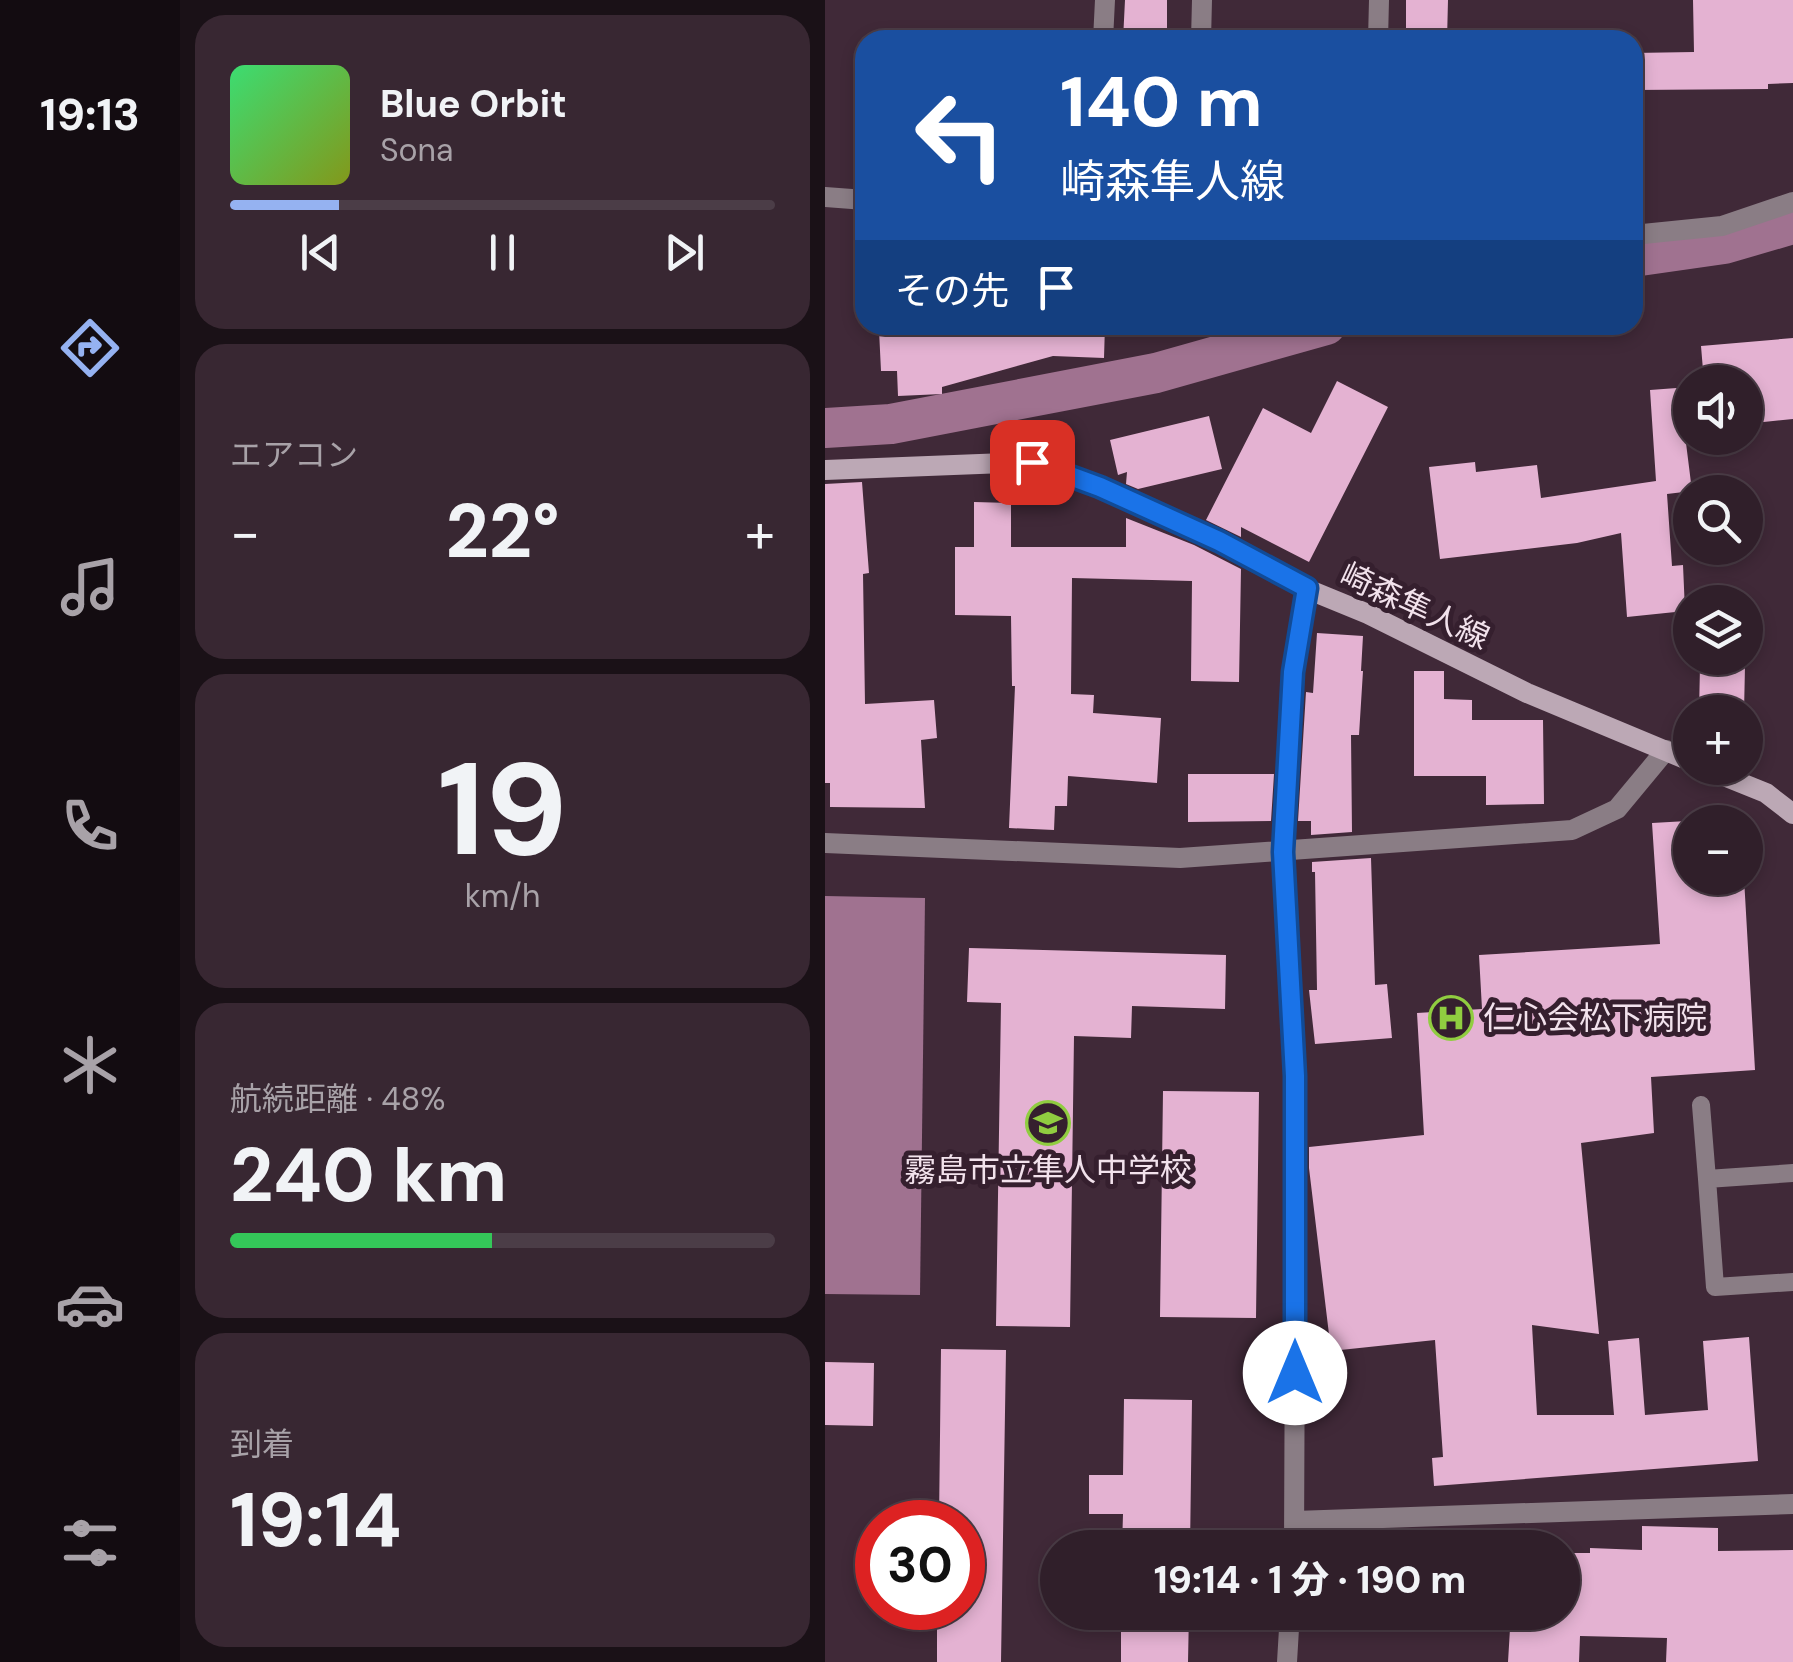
<!DOCTYPE html>
<html lang="ja">
<meta charset="utf-8">
<style>
body{margin:0;font-family:"DM Sans","Noto Sans JP",sans-serif;background:#382732;color:#f1f3f6;height:100vh;display:flex;flex-direction:column;font-size:38px;white-space:nowrap}
*{box-sizing:border-box;margin:0}
p{font-size:32px;color:#a8a2a8}
.icon{flex:none;width:55px;height:55px;fill:none;stroke:currentColor;stroke-width:2;stroke-linecap:round;stroke-linejoin:round}
.map{position:relative;flex:1;overflow:hidden}
.panel{display:flex;flex-direction:column;gap:15px;padding:15px;background:#1a1117;width:645px}
.panel>*{flex:none}
.guide{position:absolute;left:30px;top:30px;width:788px;height:305px;border-radius:30px;box-shadow:0 5px 15px #0003,0 0 0 2px #4b3d47;background:#1a4fa0;color:#fff;overflow:hidden}
.buttons{position:absolute;left:848px;top:365px;display:grid;gap:20px}
.buttons a{display:grid;place-items:center;width:90px;height:90px;border-radius:50%;background:#301f2a;box-shadow:0 5px 15px #0003,0 0 0 2px #4b3d47;font-size:50px}
.speed{position:absolute;left:30px;top:1500px;display:flex;gap:20px;font-size:50px;font-weight:700;text-align:center}
.speed>*{display:grid;place-content:center;width:130px;height:130px;border-radius:50%;background:#301f2a;box-shadow:0 5px 15px #0003,0 0 0 2px #4b3d47;line-height:1}
.speed .limit{border:15px solid #d22;background:#fff;color:#111}
.pin{position:absolute;display:grid;place-items:center;width:85px;height:85px;color:#fff;margin:-42px;border-radius:20px;box-shadow:0 5px 15px #0006}
.me{position:absolute;width:110px;margin:-55px;rotate:0deg;stroke-linejoin:round;filter:drop-shadow(0 0 8px #0008)}
.turn{display:flex;align-items:center;gap:35px;height:210px;padding:0 40px;font-size:45px}
.turn .icon{width:130px;height:130px;stroke-width:2.5}
.turn b{display:block;font-size:70px;line-height:85px}
.then{display:flex;align-items:center;height:95px;padding:0 40px;background:#0003;gap:20px;font-size:38px}
.big{font-size:75px;font-weight:800;line-height:1.1}
.panel .widget{flex:1;display:flex;flex-direction:column;justify-content:center;gap:15px;min-width:0;padding:0 35px;border-radius:30px;background:#382732}
.panel .dial{align-items:center;gap:0}
.dial b{font-size:130px;line-height:1}
.song{display:flex;align-items:center;gap:30px}
.cover{width:120px;height:120px;border-radius:15px;background:linear-gradient(135deg,hsl(140 70% 55%),hsl(70 70% 35%))}
.played{height:10px;border-radius:5px;background:linear-gradient(90deg,#95b2f1 20%,#4b3d47 20%)}
.keys{display:flex;justify-content:space-around;direction:ltr}
.heat{display:flex;justify-content:space-between;align-items:center;font-size:55px;direction:ltr}
.charge{height:15px;border-radius:8px;background:linear-gradient(90deg,#34c759 48%,#4b3d47 0)}
.trip{position:absolute;left:215px;top:1530px;width:540px;height:100px;border-radius:50px;background:#301f2a;box-shadow:0 5px 15px #0003,0 0 0 2px #4b3d47;font-weight:800;line-height:100px;text-align:center}
main{display:flex;flex:1;min-height:0}
.tabs{display:flex;flex-direction:column;width:180px;justify-content:space-around;align-items:center;background:#130c11;color:#a8a2a8}
.tabs .icon{width:70px;height:70px}
.tabs .selected{color:#95b2f1}
.tabs b{font-size:45px;color:#f1f3f6}
.map>svg:first-child{display:block}
.water{fill:#a07290}
.lines{fill:none;stroke-linecap:round;stroke-linejoin:round}
.canal{stroke:#a07290;stroke-width:40}
.building{fill:#e4b2d2}
.service{stroke:#8a7d85;stroke-width:18}
.minor{stroke:#8a7d85;stroke-width:20}
.secondary{stroke:#bca8b5;stroke-width:20}
.route-casing{stroke:#114b97;stroke-width:25}
.route{stroke:#1a73e8;stroke-width:18}
.labels{text-anchor:middle;stroke-width:10;stroke-linejoin:round;paint-order:stroke}
.street-label{font-size:32px;fill:#f2e2ec;stroke:#351f2e}
.poi-label{font-size:32px;fill:#f2e2ec;stroke:#351f2e;text-anchor:start}
</style>
<main>
<nav class="tabs">
<b>19:13</b>
<svg class="icon selected" aria-label="directions" viewBox="0 0 24 24"><path d="M12 3l9 9-9 9-9-9zM9 14v-3h6M13 9l2 2-2 2"/></svg>
<svg class="icon" aria-label="music" viewBox="0 0 24 24"><path d="M9 18V5l10-2v13"/><circle cx="6" cy="18" r="3"/><circle cx="16" cy="16" r="3"/></svg>
<svg class="icon" aria-label="phone" viewBox="0 0 24 24"><path d="M5 4h4l2 5-3 2q2 4 5 5l2-3 5 2v4C11 20 4 13 5 4z"/></svg>
<svg class="icon" aria-label="climate" viewBox="0 0 24 24"><path d="M12 3v18M4 7l16 10M4 17L20 7"/></svg>
<svg class="icon" aria-label="car" viewBox="0 0 24 24"><path d="M5 17H2v-5l4-1 3-4h7l3 4 3 1v5h-3M9 17h6M6 11h13"/><circle cx="7" cy="17" r="2"/><circle cx="17" cy="17" r="2"/></svg>
<svg class="icon" aria-label="filters" viewBox="0 0 24 24"><path d="M4 7h16M4 17h16"/><circle cx="9" cy="7" r="2"/><circle cx="15" cy="17" r="2"/></svg>
</nav>
<section class="panel">
<div class="widget">
<div class="song"><i class="cover"></i><div><b>Blue Orbit</b><p>Sona</p></div></div>
<div class="played"></div>
<div class="keys"><svg class="icon" aria-label="previous" viewBox="0 0 24 24"><path d="M18 5L8 12l10 7zM5 5v14"/></svg><svg class="icon" aria-label="pause" viewBox="0 0 24 24"><path d="M8 5v14M16 5v14"/></svg><svg class="icon" aria-label="next" viewBox="0 0 24 24"><path d="M6 5l10 7-10 7zM19 5v14"/></svg></div>
</div>
<div class="widget"><p>エアコン</p>
<div class="heat"><a>−</a><b class="big">22°</b><a>+</a></div>
</div>
<div class="widget dial"><b>19</b><p>km/h</p></div>
<div class="widget"><p>航続距離 · 48%</p><b class="big">240 km</b><div class="charge"></div></div>
<div class="widget"><p>到着</p><b class="big">19:14</b></div>
</section>
<div class="map">
<svg width="968" height="1662" viewBox="0 0 968 1662">
<rect width="100%" height="100%" fill="#402938"/>
<path class="water" d="M0,896L100,898L95,1295L0,1294Z"/>
<g class="lines">
<path class="canal" d="M808,257L899,244L968,224
M0,428L66,424L331,373L501,325"/>
</g>
<path class="building" d="M300,0H342V40H298Z
M581,0H623L622,40H581Z
M868,0H968V83L943,84V89L808,90V53L869,52Z
M69,325H280L279,358L228,356L117,387V394L73,396L72,371H56L54,330L70,329Z
M968,338V419L920,424V382H879L876,346Z
M512,381L563,407L484,562L416,527V537L381,520L438,408L486,433Z
M865,387V435H860L867,491L842,494L847,566L858,565L860,611L802,617L796,533L752,543L615,559L604,467L650,462L651,472L712,465L716,498L831,481L825,390Z
M384,416L397,469L313,489L301,484L302,472L293,475L285,440Z
M37,482L44,573L38,574L40,704L109,700L112,738L96,740L100,808L5,807V783H0V484Z
M149,502L186,503V547H301V518L369,545L416,569L414,682L366,681L367,581L247,578L246,694L269,695L268,713L336,718L332,783L243,776L242,806H230L229,830L184,828L190,686H187L186,616L130,615V547H149Z
M492,633L538,636L536,671H538L534,735H526L527,832L486,835V821H473L481,692L488,693Z
M875,666H920L919,712H874Z
M589,671H619V699L647,700V720H718L719,804L661,805V776H589Z
M363,774H449L446,821L363,822Z
M915,818V822H865V878H919L930,1070L826,1077L829,1133L756,1143L774,1334L707,1325L712,1415H789L783,1341L814,1338L820,1415L883,1410L878,1341L924,1337L933,1461L609,1486L607,1458L618,1457L610,1340L506,1351L484,1168V1147L599,1135L592,1013L657,1009L654,955L835,944L827,823Z
M546,858L550,985L562,984L567,1038L490,1044L484,990H492L490,872H487V862Z
M144,948L401,955L400,1009L307,1006L306,1038L249,1036L245,1327L171,1326L176,1003L142,1002Z
M338,1091L434,1092L431,1318L335,1317Z
M116,1349L181,1350L176,1662H112V1608H138V1522H114Z
M0,1362L49,1363L48,1426L0,1425Z
M299,1399L367,1400L365,1548H297L298,1514H264V1475H298Z
M817,1526L893,1528V1551L968,1550V1662H841L842,1638L755,1636L754,1662H683L686,1612H738V1553H765V1548L817,1550Z
M296,1612H364L363,1662H296Z"/>
<g class="lines">
<path class="service" d="M876,1105L882,1179
M968,1173L882,1179L890,1287L968,1282"/>
<path class="minor" d="M278,40L280,0
M376,40L377,0
M553,40L554,0
M0,197L40,200
M808,235L897,226L968,202
M0,843L355,858L747,830L792,809L841,750
M470,1521L968,1504
M469,1548L471,1076L458,852L468,672L482,589
M462,1662L465,1612"/>
<path class="secondary" d="M0,470L207,462L275,487L394,541L482,589L543,614L702,693L865,761
M879,768L941,793L968,814"/>
</g>
<g class="lines">
<g class="route-casing">
<path id="route" d="M207,462L275,487L394,541L482,588L468,672L458,852L470,1076V1373"/>
</g>
<use href="#route" class="route"/>
</g>
<defs>
<g id="hospital-ring" transform="scale(2.25)"><circle r="9.5" fill="#351f2e" stroke="#90cd40" stroke-width="1.5"/><path d="M-5-5h3v3.5h4V-5h3V5h-3V1.5h-4V5h-3Z" fill="#90cd40"/></g>
<g id="school-ring" transform="scale(2.25)"><circle r="9.5" fill="#351f2e" stroke="#90cd40" stroke-width="1.5"/><path d="M0-5L7-2L0 1L-7-2ZM-4 1L0 2.5L4 1V4Q0 6-4 4Z" fill="#90cd40"/></g>
</defs>
<g fill-rule="evenodd">
<use href="#hospital-ring" x="626" y="1018"/>
<use href="#school-ring" x="223" y="1123"/>
</g>
<g class="labels">
<g class="street-label">
<text transform="translate(590 606) rotate(25)" y="11">崎森隼人線</text>
</g>
<g class="poi-label">
<text x="658" y="1029">仁心会松下病院</text>
<text x="223" y="1181" text-anchor="middle">霧島市立隼人中学校</text>
</g>
</g>
</svg>
<div class="buttons">
<a><svg class="icon" aria-label="sound" viewBox="0 0 24 24"><path d="M4 9h4l5-4v14l-5-4H4zM17 9q2 3 0 6"/></svg></a>
<a><svg class="icon" aria-label="search" viewBox="0 0 24 24"><circle cx="10" cy="10" r="6"/><path d="M15 15l6 6"/></svg></a>
<a><svg class="icon" aria-label="layers" viewBox="0 0 24 24"><path d="M12 4l9 5-9 5-9-5zM3 14l9 5 9-5"/></svg></a>
<a>+</a>
<a>−</a>
</div>
<div class="speed"><div class="limit">30</div></div>
<div class="pin" style="left:207px;top:462px;background:#d93025"><svg class="icon" aria-label="arrive" viewBox="0 0 24 24"><path d="M6 21V4h12l-3 4 3 4H6"/></svg></div>
<svg class="me" style="left:470px;top:1373px" viewBox="-20 -20 40 40"><circle r="19" fill="#fff"/><path d="M0-13L10 11 0 6-10 11z" fill="#1a73e8"/></svg>
<div class="trip">19:14 · 1 分 · 190 m</div>
<div class="guide">
<div class="turn"><svg class="icon" aria-label="left" viewBox="0 0 24 24"><path d="M17 20v-9H6M10 6l-5 5 5 5"/></svg><div><b>140 m</b>崎森隼人線</div></div>
<div class="then">その先<svg class="icon" aria-label="arrive" viewBox="0 0 24 24"><path d="M6 21V4h12l-3 4 3 4H6"/></svg></div>
</div>
</div>
</main>
